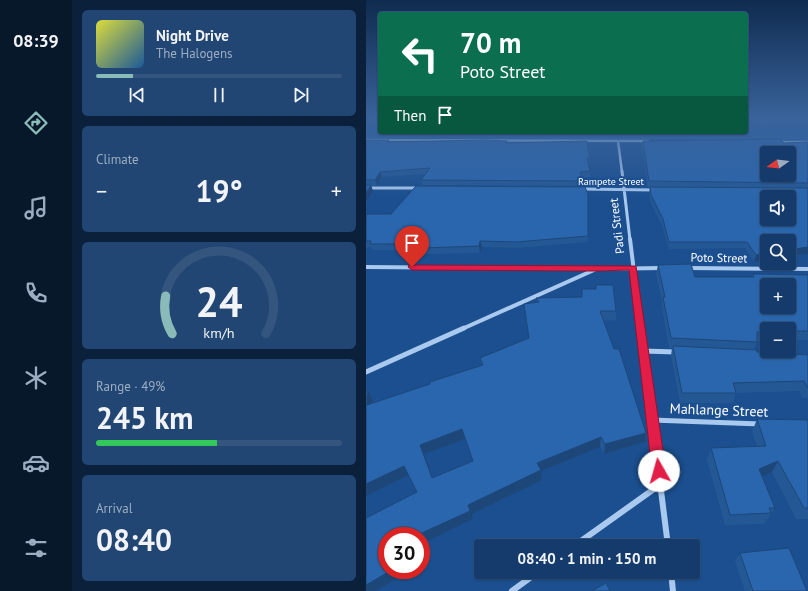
<!DOCTYPE html>
<meta charset="utf-8">
<style>
body{margin:0;font-family:"PT Sans",sans-serif;background:#214673;color:#f1f3f6;height:100vh;display:flex;flex-direction:column;font-size:15px;white-space:nowrap}
*{box-sizing:border-box;margin:0}
p{font-size:13px;color:#9dadc1}
.icon{flex:none;width:22px;height:22px;fill:none;stroke:currentColor;stroke-width:2;stroke-linecap:round;stroke-linejoin:round}
.map{position:relative;flex:1;overflow:hidden}
.details{display:flex;flex-direction:column;gap:10px;padding:10px;background:#0b203b;width:294px}
.details>*{flex:none}
.guide{position:absolute;left:12px;top:12px;width:370px;height:122px;border-radius:4px;box-shadow:0 1px 3px #0004,0 0 0 1px #33557e;background:#0b6e4f;color:#fff;overflow:hidden}
.needle{width:26px;rotate:256deg}
.controls{position:absolute;left:394px;top:146px;display:grid;gap:8px}
.controls a{display:grid;place-items:center;width:36px;height:36px;border-radius:4px;background:#143b6b;box-shadow:0 1px 3px #0004,0 0 0 1px #33557e;font-size:20px}
.speed{position:absolute;left:12px;top:527px;display:flex;gap:8px;font-size:20px;font-weight:700;text-align:center}
.speed>*{display:grid;place-content:center;width:52px;height:52px;border-radius:50%;background:#143b6b;box-shadow:0 1px 3px #0004,0 0 0 1px #33557e;line-height:1}
.speed .limit{border:6px solid #d22;background:#fff;color:#111}
.pin{position:absolute;display:grid;place-items:center;width:34px;height:34px;color:#fff;margin:-41px -17px;border-radius:50% 50% 50% 0;rotate:-45deg;box-shadow:0 0 4px #0007}
.pin .icon{rotate:45deg}
.me{position:absolute;width:44px;margin:-22px;rotate:353deg;stroke-linejoin:round;filter:drop-shadow(0 0 3px #0008)}
.turn{display:flex;align-items:center;gap:14px;height:84px;padding:0 16px;font-size:18px}
.turn .icon{width:52px;height:52px;stroke-width:2.5}
.turn b{display:block;font-size:28px;line-height:34px}
.then{display:flex;align-items:center;height:38px;padding:0 16px;background:#0003;gap:8px;font-size:15px}
.big{font-size:30px;font-weight:700;line-height:1.1}
.details .tile{flex:1;display:flex;flex-direction:column;justify-content:center;gap:6px;min-width:0;padding:0 14px;border-radius:6px;background:#214673}
.details .dial{align-items:center;gap:0}
.dial svg{height:104px;overflow:visible;fill:none;stroke:#33557e;stroke-width:7;stroke-linecap:round;text-anchor:middle}
.dial text{fill:#f1f3f6;stroke:none}
.song{display:flex;align-items:center;gap:12px}
.cover{width:48px;height:48px;border-radius:6px;background:linear-gradient(135deg,hsl(60 70% 55%),hsl(210 70% 35%))}
.played{height:4px;border-radius:2px;background:linear-gradient(90deg,#8bbbb9 15%,#33557e 15%)}
.keys{display:flex;justify-content:space-around;direction:ltr}
.heat{display:flex;justify-content:space-between;align-items:center;font-size:22px;direction:ltr}
.charge{height:6px;border-radius:3px;background:linear-gradient(90deg,#34c759 49%,#33557e 0)}
.trip{position:absolute;left:108px;top:539px;width:226px;height:40px;border-radius:4px;background:#143b6b;box-shadow:0 1px 3px #0004,0 0 0 1px #33557e;font-weight:700;line-height:40px;text-align:center}
main{display:flex;flex:1;min-height:0}
.tabs{display:flex;flex-direction:column;width:72px;justify-content:space-around;align-items:center;background:#08182b;color:#9dadc1}
.tabs .icon{width:28px;height:28px}
.tabs .active{color:#8bbbb9}
.tabs b{font-size:18px;color:#f1f3f6}
.map>svg:first-child{display:block}
.green{fill:#2461a8}
.lines{fill:none;stroke-linecap:round;stroke-linejoin:round}
.street-far4{stroke:#a9c9ee;stroke-width:2.5}
.street-far3{stroke:#a9c9ee;stroke-width:3}
.street-far2{stroke:#a9c9ee;stroke-width:4}
.street-far1{stroke:#a9c9ee;stroke-width:5}
.street{stroke:#a9c9ee;stroke-width:6}
.wall{fill:#245895;fill-rule:evenodd}
.shaded-wall{fill:#1d4779}
.building{fill:#2a66ad;stroke:#1d4779;fill-rule:evenodd}
.route{fill:#e11d48;stroke:#92132f}
.labels{text-anchor:middle;stroke-width:4;stroke-linejoin:round;paint-order:stroke}
.far-street-label{font-size:10px;fill:#fff;stroke:#1b4f8f}
.street-label{font-size:12px;fill:#fff;stroke:#1b4f8f}
.near-street-label{font-size:14px;fill:#fff;stroke:#1b4f8f}
</style>
<main>
<nav class="tabs">
<b>08:39</b>
<svg class="icon active" aria-label="directions" viewBox="0 0 24 24"><path d="M12 3l9 9-9 9-9-9zM9 14v-3h6M13 9l2 2-2 2"/></svg>
<svg class="icon" aria-label="music" viewBox="0 0 24 24"><path d="M9 18V5l10-2v13"/><circle cx="6" cy="18" r="3"/><circle cx="16" cy="16" r="3"/></svg>
<svg class="icon" aria-label="phone" viewBox="0 0 24 24"><path d="M5 4h4l2 5-3 2q2 4 5 5l2-3 5 2v4C11 20 4 13 5 4z"/></svg>
<svg class="icon" aria-label="climate" viewBox="0 0 24 24"><path d="M12 3v18M4 7l16 10M4 17L20 7"/></svg>
<svg class="icon" aria-label="car" viewBox="0 0 24 24"><path d="M5 17H2v-5l4-1 3-4h7l3 4 3 1v5h-3M9 17h6M6 11h13"/><circle cx="7" cy="17" r="2"/><circle cx="17" cy="17" r="2"/></svg>
<svg class="icon" aria-label="filters" viewBox="0 0 24 24"><path d="M4 7h16M4 17h16"/><circle cx="9" cy="7" r="2"/><circle cx="15" cy="17" r="2"/></svg>
</nav>
<section class="details">
<div class="tile">
<div class="song"><i class="cover"></i><div><b>Night Drive</b><p>The Halogens</p></div></div>
<div class="played"></div>
<div class="keys"><svg class="icon" aria-label="previous" viewBox="0 0 24 24"><path d="M18 5L8 12l10 7zM5 5v14"/></svg><svg class="icon" aria-label="pause" viewBox="0 0 24 24"><path d="M8 5v14M16 5v14"/></svg><svg class="icon" aria-label="next" viewBox="0 0 24 24"><path d="M6 5l10 7-10 7zM19 5v14"/></svg></div>
</div>
<div class="tile"><p>Climate</p>
<div class="heat"><a>−</a><b class="big">19°</b><a>+</a></div>
</div>
<div class="tile dial"><svg viewBox="0 0 100 80">
<path d="M14 69A42 42 0 1 1 86 69"/>
<path d="M14 69A42 42 0 0 1 9 40" stroke="#8bbbb9"/>
<text x="50" y="56" font-size="32" font-weight="700">24</text>
<text x="50" y="72" font-size="11">km/h</text>
</svg></div>
<div class="tile"><p>Range · 49%</p><b class="big">245 km</b><div class="charge"></div></div>
<div class="tile"><p>Arrival</p><b class="big">08:40</b></div>
</section>
<div class="map">
<svg width="442" height="591" viewBox="0 0 442 591">
<rect width="100%" height="100%" fill="#1b4f8f"/>
<path class="green" d="M0,118H14V132H380V118L442,119V140L0,138Z"/>
<g class="lines">
<path class="street-far4" d="M0,140L282,141
M252,141L256,172
M412,142H442"/>
<path class="street-far3" d="M256,171L264,240
M0,188H52
M216,189L288,190"/>
<path class="street-far2" d="M264,239L275,329
M0,267L230,269L296,268
M322,268L442,269
M96,329L228,270"/>
<path class="street-far1" d="M275,328L289,444
M277,351L310,352
M0,372L98,328
M286,420L394,424"/>
<path class="street" d="M289,443L302,546
M208,546L295,484
M305,572L307,591
M146,591L172,572"/>
</g>
<path class="wall" d="M0,140L24,142L141,141V143L224,158V164H222L224,171V177H216L217,181V186L56,185L55,180L59,174L16,177L11,185L5,186L7,191L0,202Z
M277,141L418,143L442,142V254L388,262L379,248L303,249L296,225L284,201L283,193L284,187H294H282L276,146Z
M222,194V242L151,248L116,247L114,253L59,254L58,250H6L5,247L0,248V214H25Z
M292,265L329,277H386L387,274L442,275V340L423,341V329H401V342H391L388,350L391,352L442,355V398H436L433,391L370,393L367,403H314L305,356L306,348H303L296,307V301L290,274Z
M230,285H247L250,311V320L238,321L248,349H253L280,433L279,442L238,454L234,447L175,471L176,480L106,514L107,519L55,544V536H21V570H45L10,591H0V518L51,492L43,475L0,496V391L2,390L7,400V403L64,384V382L116,366L114,358L163,338L158,304L171,302L170,298L216,297V289H230ZM99,439L107,461L67,478L58,454Z
M391,419L442,420V519H430L406,472L396,477L409,508L398,524L359,525L341,460L345,448L391,446L386,432Z
M374,553L441,591H379L369,561Z"/>
<path class="shaded-wall" d="M14,172L16,177L11,185L9,180Z
M5,185L7,191L0,202V193Z
M114,241L116,247L114,253L113,246Z
M442,241V254L423,256V250Z
M401,253V260L388,262L390,255Z
M2,390L7,400V414L1,405Z
M96,429L99,439L58,454L70,488L66,478L54,445Z
M280,433L279,442L238,454L239,444Z
M235,437L234,447L175,471L176,480L106,514L107,519L55,544V536H49L102,505L171,463Z
M412,461L406,472L387,481L393,469Z
M38,466L43,475L0,496V484Z
M26,570H45L10,591H0V585Z"/>
<path class="building" d="M414,139L418,143L442,142V183L283,181L277,141ZM401,153H423V175H401Z
M0,140H23L21,142L119,140L141,141L140,143L221,141L224,158H221L224,171L214,172L217,181L55,180L64,168L14,172L9,180H0Z
M0,185H5L0,193Z
M50,186L219,187L222,194V236L150,242L114,241L113,246L57,248L59,244H4L5,241H0V214H25Z
M284,187L442,188V241H441L442,242V247L423,250V241H401V253L390,255L381,242H303L297,219L285,195ZM401,197H423V219H401Z
M325,264L329,277H388L387,274L442,275V331H423V329H401V332H391V342L305,338L297,297H299L292,265ZM401,285H423V307H401Z
M230,285H247L250,311H234L248,349H253L280,433L239,444L235,437L171,463L175,470L102,505L104,511L49,536H21V570H26L0,585V518L51,492L38,466L0,484V391L2,390L1,405L64,384V382L117,365L114,358L163,338L158,304L173,302L170,298L216,297V289H230ZM96,429L107,461L66,478L54,445Z
M307,346L391,350V352L442,355V388L438,381L367,383L370,393H316Z
M391,419L442,420V508H438L412,461L393,469L409,508H403L405,513L364,515L345,448L400,446Z
M423,548L441,591H387L374,553Z
M240,583L244,591H226Z"/>
<linearGradient id="sky" x2="0" y2="1"><stop stop-color="#0f2b4f"/><stop offset="0.59" stop-color="#39639b"/><stop offset="1" stop-color="#39639b" stop-opacity="0"/></linearGradient>
<rect width="442" height="200" fill="url(#sky)"/>
<path class="route" d="M43,265L270,266L300,471L298,476L293,478L288,476L286,471L263,270L230,271L46,270L42,267Z"/>
<g class="labels">
<g class="far-street-label">
<text x="245" y="185">Rampete Street</text>
</g>
<g class="street-label">
<text transform="translate(251 226) rotate(-97)" y="4">Padi Street</text>
<text transform="translate(353 258) rotate(1)" y="4">Poto Street</text>
</g>
<g class="near-street-label">
<text transform="translate(353 410) rotate(2)" y="5">Mahlange Street</text>
</g>
</g>
</svg>
<div class="controls">
<a><svg class="needle" viewBox="-14 -14 28 28"><path d="M0-13l5 13h-10z" fill="#e53935"/><path d="M0 13l5-13h-10z" fill="#9dadc1"/></svg></a>
<a><svg class="icon" aria-label="sound" viewBox="0 0 24 24"><path d="M4 9h4l5-4v14l-5-4H4zM17 9q2 3 0 6"/></svg></a>
<a><svg class="icon" aria-label="search" viewBox="0 0 24 24"><circle cx="10" cy="10" r="6"/><path d="M15 15l6 6"/></svg></a>
<a>+</a>
<a>−</a>
</div>
<div class="speed"><div class="limit">30</div></div>
<div class="pin" style="left:46px;top:267px;background:#d93025"><svg class="icon" aria-label="arrive" viewBox="0 0 24 24"><path d="M6 21V4h12l-3 4 3 4H6"/></svg></div>
<svg class="me" style="left:293px;top:471px" viewBox="-20 -20 40 40"><circle r="19" fill="#fff"/><path d="M0-13L10 11 0 6-10 11z" fill="#e11d48"/></svg>
<div class="trip">08:40 · 1 min · 150 m</div>
<div class="guide">
<div class="turn"><svg class="icon" aria-label="left" viewBox="0 0 24 24"><path d="M17 20v-9H6M10 6l-5 5 5 5"/></svg><div><b>70 m</b>Poto Street</div></div>
<div class="then">Then<svg class="icon" aria-label="arrive" viewBox="0 0 24 24"><path d="M6 21V4h12l-3 4 3 4H6"/></svg></div>
</div>
</div>
</main>
